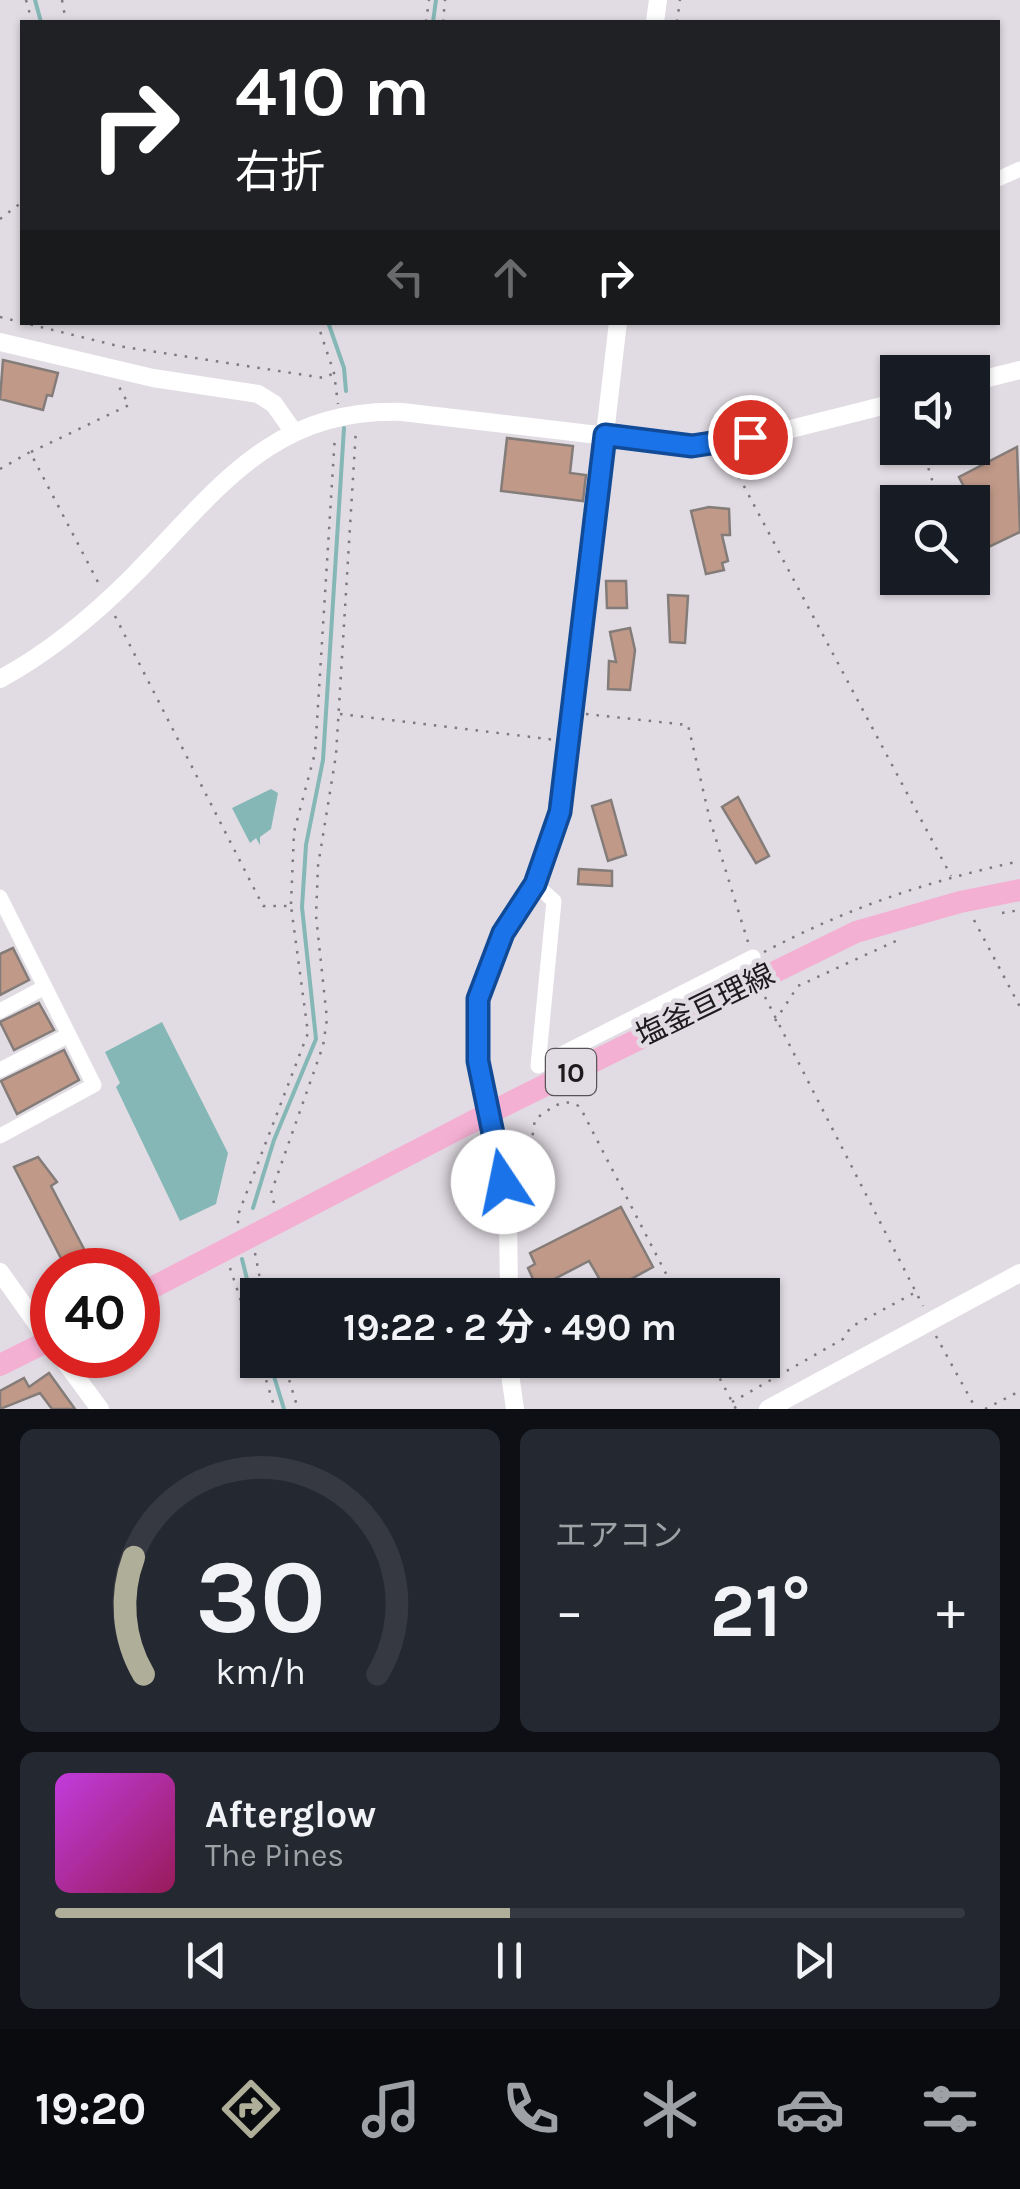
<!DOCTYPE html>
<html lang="ja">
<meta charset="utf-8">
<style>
body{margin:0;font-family:Karla,"Noto Sans JP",sans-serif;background:#242831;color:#f1f3f6;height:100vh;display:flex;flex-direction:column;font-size:38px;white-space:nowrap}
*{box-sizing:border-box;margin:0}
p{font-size:32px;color:#9ea1a6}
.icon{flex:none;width:55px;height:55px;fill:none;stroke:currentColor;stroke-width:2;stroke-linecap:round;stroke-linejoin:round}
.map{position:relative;height:1409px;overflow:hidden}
.details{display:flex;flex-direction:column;gap:20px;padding:20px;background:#0d0f14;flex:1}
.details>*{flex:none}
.banner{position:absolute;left:20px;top:20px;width:980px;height:305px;border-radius:0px;box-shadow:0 2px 8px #0004;background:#202124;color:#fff;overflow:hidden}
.tools{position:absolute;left:880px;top:355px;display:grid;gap:20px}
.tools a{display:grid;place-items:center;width:110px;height:110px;border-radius:0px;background:#171b24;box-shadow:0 2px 8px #0004;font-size:50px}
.speed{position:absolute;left:30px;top:1248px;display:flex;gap:20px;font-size:50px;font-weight:700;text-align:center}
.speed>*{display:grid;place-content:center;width:130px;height:130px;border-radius:50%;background:#171b24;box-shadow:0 2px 8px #0004;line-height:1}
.speed .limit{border:15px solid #d22;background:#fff;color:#111}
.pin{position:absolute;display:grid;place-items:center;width:85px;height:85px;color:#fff;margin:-42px;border:5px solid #fff;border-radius:50%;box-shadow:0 2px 10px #0007}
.me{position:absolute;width:110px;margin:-55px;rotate:349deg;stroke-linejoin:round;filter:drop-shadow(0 0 8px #0008)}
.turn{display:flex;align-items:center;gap:35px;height:210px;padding:0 50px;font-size:45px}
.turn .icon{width:130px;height:130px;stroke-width:2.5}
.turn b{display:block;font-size:70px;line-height:85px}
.lanes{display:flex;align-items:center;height:95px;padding:0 50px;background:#0003;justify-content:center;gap:50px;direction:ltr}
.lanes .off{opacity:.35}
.big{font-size:75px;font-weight:700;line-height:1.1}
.details .card{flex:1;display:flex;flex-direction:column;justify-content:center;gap:15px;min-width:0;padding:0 35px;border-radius:15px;background:#242831}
.details .dial{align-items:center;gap:0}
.dial svg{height:260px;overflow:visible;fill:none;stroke:#363941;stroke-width:7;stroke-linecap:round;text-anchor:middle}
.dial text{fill:#f1f3f6;stroke:none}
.song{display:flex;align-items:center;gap:30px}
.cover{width:120px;height:120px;border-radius:15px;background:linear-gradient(135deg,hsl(290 70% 55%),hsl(330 70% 35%))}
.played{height:10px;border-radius:5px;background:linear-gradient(90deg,#aeae99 50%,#363941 50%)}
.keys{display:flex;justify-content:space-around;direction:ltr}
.heat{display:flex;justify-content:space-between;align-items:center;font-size:55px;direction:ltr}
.details .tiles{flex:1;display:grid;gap:20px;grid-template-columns:1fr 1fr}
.card:last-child{grid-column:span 2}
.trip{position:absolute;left:240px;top:1278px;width:540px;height:100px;border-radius:0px;background:#171b24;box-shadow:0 2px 8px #0004;font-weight:700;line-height:100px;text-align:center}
.tab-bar{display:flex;height:160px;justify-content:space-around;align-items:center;background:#090b0e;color:#9ea1a6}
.tab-bar .icon{width:70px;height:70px}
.tab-bar .active{color:#aeae99}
.tab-bar b{font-size:45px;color:#f1f3f6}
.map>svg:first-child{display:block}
.water{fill:#85b7b6}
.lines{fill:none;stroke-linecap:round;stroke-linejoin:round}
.stream{stroke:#85b7b6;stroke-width:4}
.building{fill:#c09989;stroke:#847c79;stroke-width:2.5}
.path{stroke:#7d797e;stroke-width:2.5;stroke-dasharray:2.5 8;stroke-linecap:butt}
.minor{stroke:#fff;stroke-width:15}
.tertiary{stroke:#fff;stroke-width:18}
.primary{stroke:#f4b0d3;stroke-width:22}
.route-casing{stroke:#114b97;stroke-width:25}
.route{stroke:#1a73e8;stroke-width:18}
.labels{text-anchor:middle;stroke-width:9;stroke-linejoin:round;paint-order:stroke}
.shield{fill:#e1dce3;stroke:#585559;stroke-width:2.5}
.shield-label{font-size:28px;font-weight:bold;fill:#1d1b1e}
.street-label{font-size:30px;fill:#1d1b1e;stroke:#e1dce3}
</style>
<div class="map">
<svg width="1020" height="1409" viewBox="0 0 1020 1409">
<rect width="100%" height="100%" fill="#e1dce3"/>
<path class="water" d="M271,789L278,793L271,829L260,837V845L256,838L250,843L232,808Z
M162,1022L228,1153L216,1204L180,1221L116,1087L120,1083L105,1052Z"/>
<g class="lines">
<path class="stream" d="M35,0L41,22
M433,22L436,0
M328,322L344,368L346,391
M253,1208L274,1140L316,1039L302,907L306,845L323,760L344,428
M242,1259L258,1323
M269,1360L284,1409"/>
</g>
<path class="building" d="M3,360L58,373L52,396L47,395L43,410L0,399Z
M507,438L573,446L570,473L586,475L583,501L501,491Z
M1017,447L1020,532L972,555V502H934L964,487L959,477Z
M709,507L729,509L730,535H722L728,561L722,563L724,570L706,574L691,511Z
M606,581H626L627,608H607Z
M668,595L688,596L685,643L670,642Z
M630,628L635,650L630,690L608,689L609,661L616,662L610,632Z
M738,797L769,856L756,863L722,807Z
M611,800L626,855L608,861L592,806Z
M579,869L612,871V886L578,884Z
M13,948L29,980L0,995V954Z
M39,1003L54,1030L14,1050L0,1022Z
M64,1050L79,1080L17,1114L1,1081Z
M38,1157L57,1182L51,1186L95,1270H67L14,1167Z
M621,1207L653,1267L602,1295H565L599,1278L589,1261L531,1291L526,1282L533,1279L528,1268L535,1264L530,1253Z
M49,1373L75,1409H52L40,1393L0,1409V1391L24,1378L29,1387Z"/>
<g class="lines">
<path class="path" d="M26,0L32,22
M62,0L66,22
M426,22L429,0
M443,22L445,0
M677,22L680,0
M0,219L22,202
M0,317L118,346L324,378L334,373
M317,322L334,373L338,404
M922,448L939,502
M31,452L129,405L118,385
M729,458L951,876
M0,469L30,452L100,586
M115,616L263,906H291L308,1033L238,1215V1225
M340,714L556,740
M586,714L688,725L710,820L748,942
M291,904L294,832L315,753L335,435
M1002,913L1020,910
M974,920L1020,1007
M764,952C850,907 925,882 1020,861
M765,997L923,1306
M775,1021L798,986L898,940
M274,1203L271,1193L323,1046L327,1019L316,916L318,866L336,755L356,429
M522,1208L535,1119C550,1110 563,1095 580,1107L677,1295
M255,1253L263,1295
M230,1268L258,1352
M936,1336L976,1409
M260,1360L275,1409
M283,1360L298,1409
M710,1360L736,1409
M732,1402L843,1339L851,1327L914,1293
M985,1409L1020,1391"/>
<path class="minor" d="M998,179L1020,169
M535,884L554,901L538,1066L753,957
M0,897L94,1085L0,1136
M0,1011L45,987
M0,1070L69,1035"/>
<path class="tertiary" d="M655,22L658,0
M0,342L153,378L258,394L274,404L293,431
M972,382L1020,370
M0,679C50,652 93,616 133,576C217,491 270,408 402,412L692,446L779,432L898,402
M0,1272L52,1345
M509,1295L508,1215L478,1061V999L503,933L535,884L561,812L618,322
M60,1355L100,1409
M508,1360L515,1409
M768,1409L1020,1273"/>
<path class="primary" d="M138,1295L489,1113L856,932L960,902L1020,890
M0,1365L52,1339"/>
</g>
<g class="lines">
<g class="route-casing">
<path id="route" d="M503,1182L478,1061V999L503,933L535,884L560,812L605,435L692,446L750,437"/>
</g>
<use href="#route" class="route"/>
</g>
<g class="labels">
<rect class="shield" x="546" y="1049" width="50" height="46" rx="8"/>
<g class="shield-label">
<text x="571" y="1082">10</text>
</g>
<g class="street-label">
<text transform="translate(705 1005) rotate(-26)" y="10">塩釜亘理線</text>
</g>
</g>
</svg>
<div class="tools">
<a><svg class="icon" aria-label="sound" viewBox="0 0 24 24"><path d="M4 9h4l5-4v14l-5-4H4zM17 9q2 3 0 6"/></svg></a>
<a><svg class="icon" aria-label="search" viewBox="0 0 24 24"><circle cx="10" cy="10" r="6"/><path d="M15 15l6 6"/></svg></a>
</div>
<div class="speed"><div class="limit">40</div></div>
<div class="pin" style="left:750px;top:437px;background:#d93025"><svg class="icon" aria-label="arrive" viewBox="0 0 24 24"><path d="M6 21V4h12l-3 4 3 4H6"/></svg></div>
<svg class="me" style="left:503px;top:1182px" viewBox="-20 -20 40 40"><circle r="19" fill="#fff"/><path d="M0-13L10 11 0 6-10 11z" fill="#1a73e8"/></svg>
<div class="trip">19:22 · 2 分 · 490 m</div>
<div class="banner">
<div class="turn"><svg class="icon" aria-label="right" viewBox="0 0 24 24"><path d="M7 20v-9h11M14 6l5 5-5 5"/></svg><div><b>410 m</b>右折</div></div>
<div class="lanes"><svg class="icon off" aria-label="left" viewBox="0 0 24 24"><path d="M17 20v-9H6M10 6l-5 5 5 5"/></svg><svg class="icon off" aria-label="ahead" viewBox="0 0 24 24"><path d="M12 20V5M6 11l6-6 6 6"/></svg><svg class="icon" aria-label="right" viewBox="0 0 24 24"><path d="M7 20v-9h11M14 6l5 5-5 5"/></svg></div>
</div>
</div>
<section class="details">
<div class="tiles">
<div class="card dial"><svg viewBox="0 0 100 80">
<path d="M14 69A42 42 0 1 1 86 69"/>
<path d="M14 69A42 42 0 0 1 11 33" stroke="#aeae99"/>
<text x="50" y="56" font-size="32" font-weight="700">30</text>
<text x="50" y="72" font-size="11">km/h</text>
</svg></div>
<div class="card"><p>エアコン</p>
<div class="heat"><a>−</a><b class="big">21°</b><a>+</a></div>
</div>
<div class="card">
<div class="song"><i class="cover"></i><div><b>Afterglow</b><p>The Pines</p></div></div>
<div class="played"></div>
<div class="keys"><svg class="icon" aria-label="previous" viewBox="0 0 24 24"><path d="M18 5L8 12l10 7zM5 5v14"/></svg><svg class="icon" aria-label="pause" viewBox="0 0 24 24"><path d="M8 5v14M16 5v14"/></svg><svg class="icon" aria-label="next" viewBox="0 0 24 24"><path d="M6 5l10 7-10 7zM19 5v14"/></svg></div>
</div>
</div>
</section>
<nav class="tab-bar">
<b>19:20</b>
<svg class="icon active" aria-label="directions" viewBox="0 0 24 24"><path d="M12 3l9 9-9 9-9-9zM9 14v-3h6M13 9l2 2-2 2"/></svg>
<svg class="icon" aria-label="music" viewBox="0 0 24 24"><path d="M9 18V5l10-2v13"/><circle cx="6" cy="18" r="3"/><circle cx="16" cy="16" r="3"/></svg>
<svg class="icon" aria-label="phone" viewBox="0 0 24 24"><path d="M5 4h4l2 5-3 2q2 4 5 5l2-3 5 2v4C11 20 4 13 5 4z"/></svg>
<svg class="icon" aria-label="climate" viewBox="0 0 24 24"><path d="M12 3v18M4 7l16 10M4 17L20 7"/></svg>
<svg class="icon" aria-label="car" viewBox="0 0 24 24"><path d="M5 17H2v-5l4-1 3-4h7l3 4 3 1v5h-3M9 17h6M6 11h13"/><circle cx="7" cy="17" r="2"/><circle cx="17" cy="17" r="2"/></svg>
<svg class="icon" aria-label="filters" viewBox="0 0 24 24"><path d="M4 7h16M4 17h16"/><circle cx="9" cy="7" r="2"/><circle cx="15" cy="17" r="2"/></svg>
</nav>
